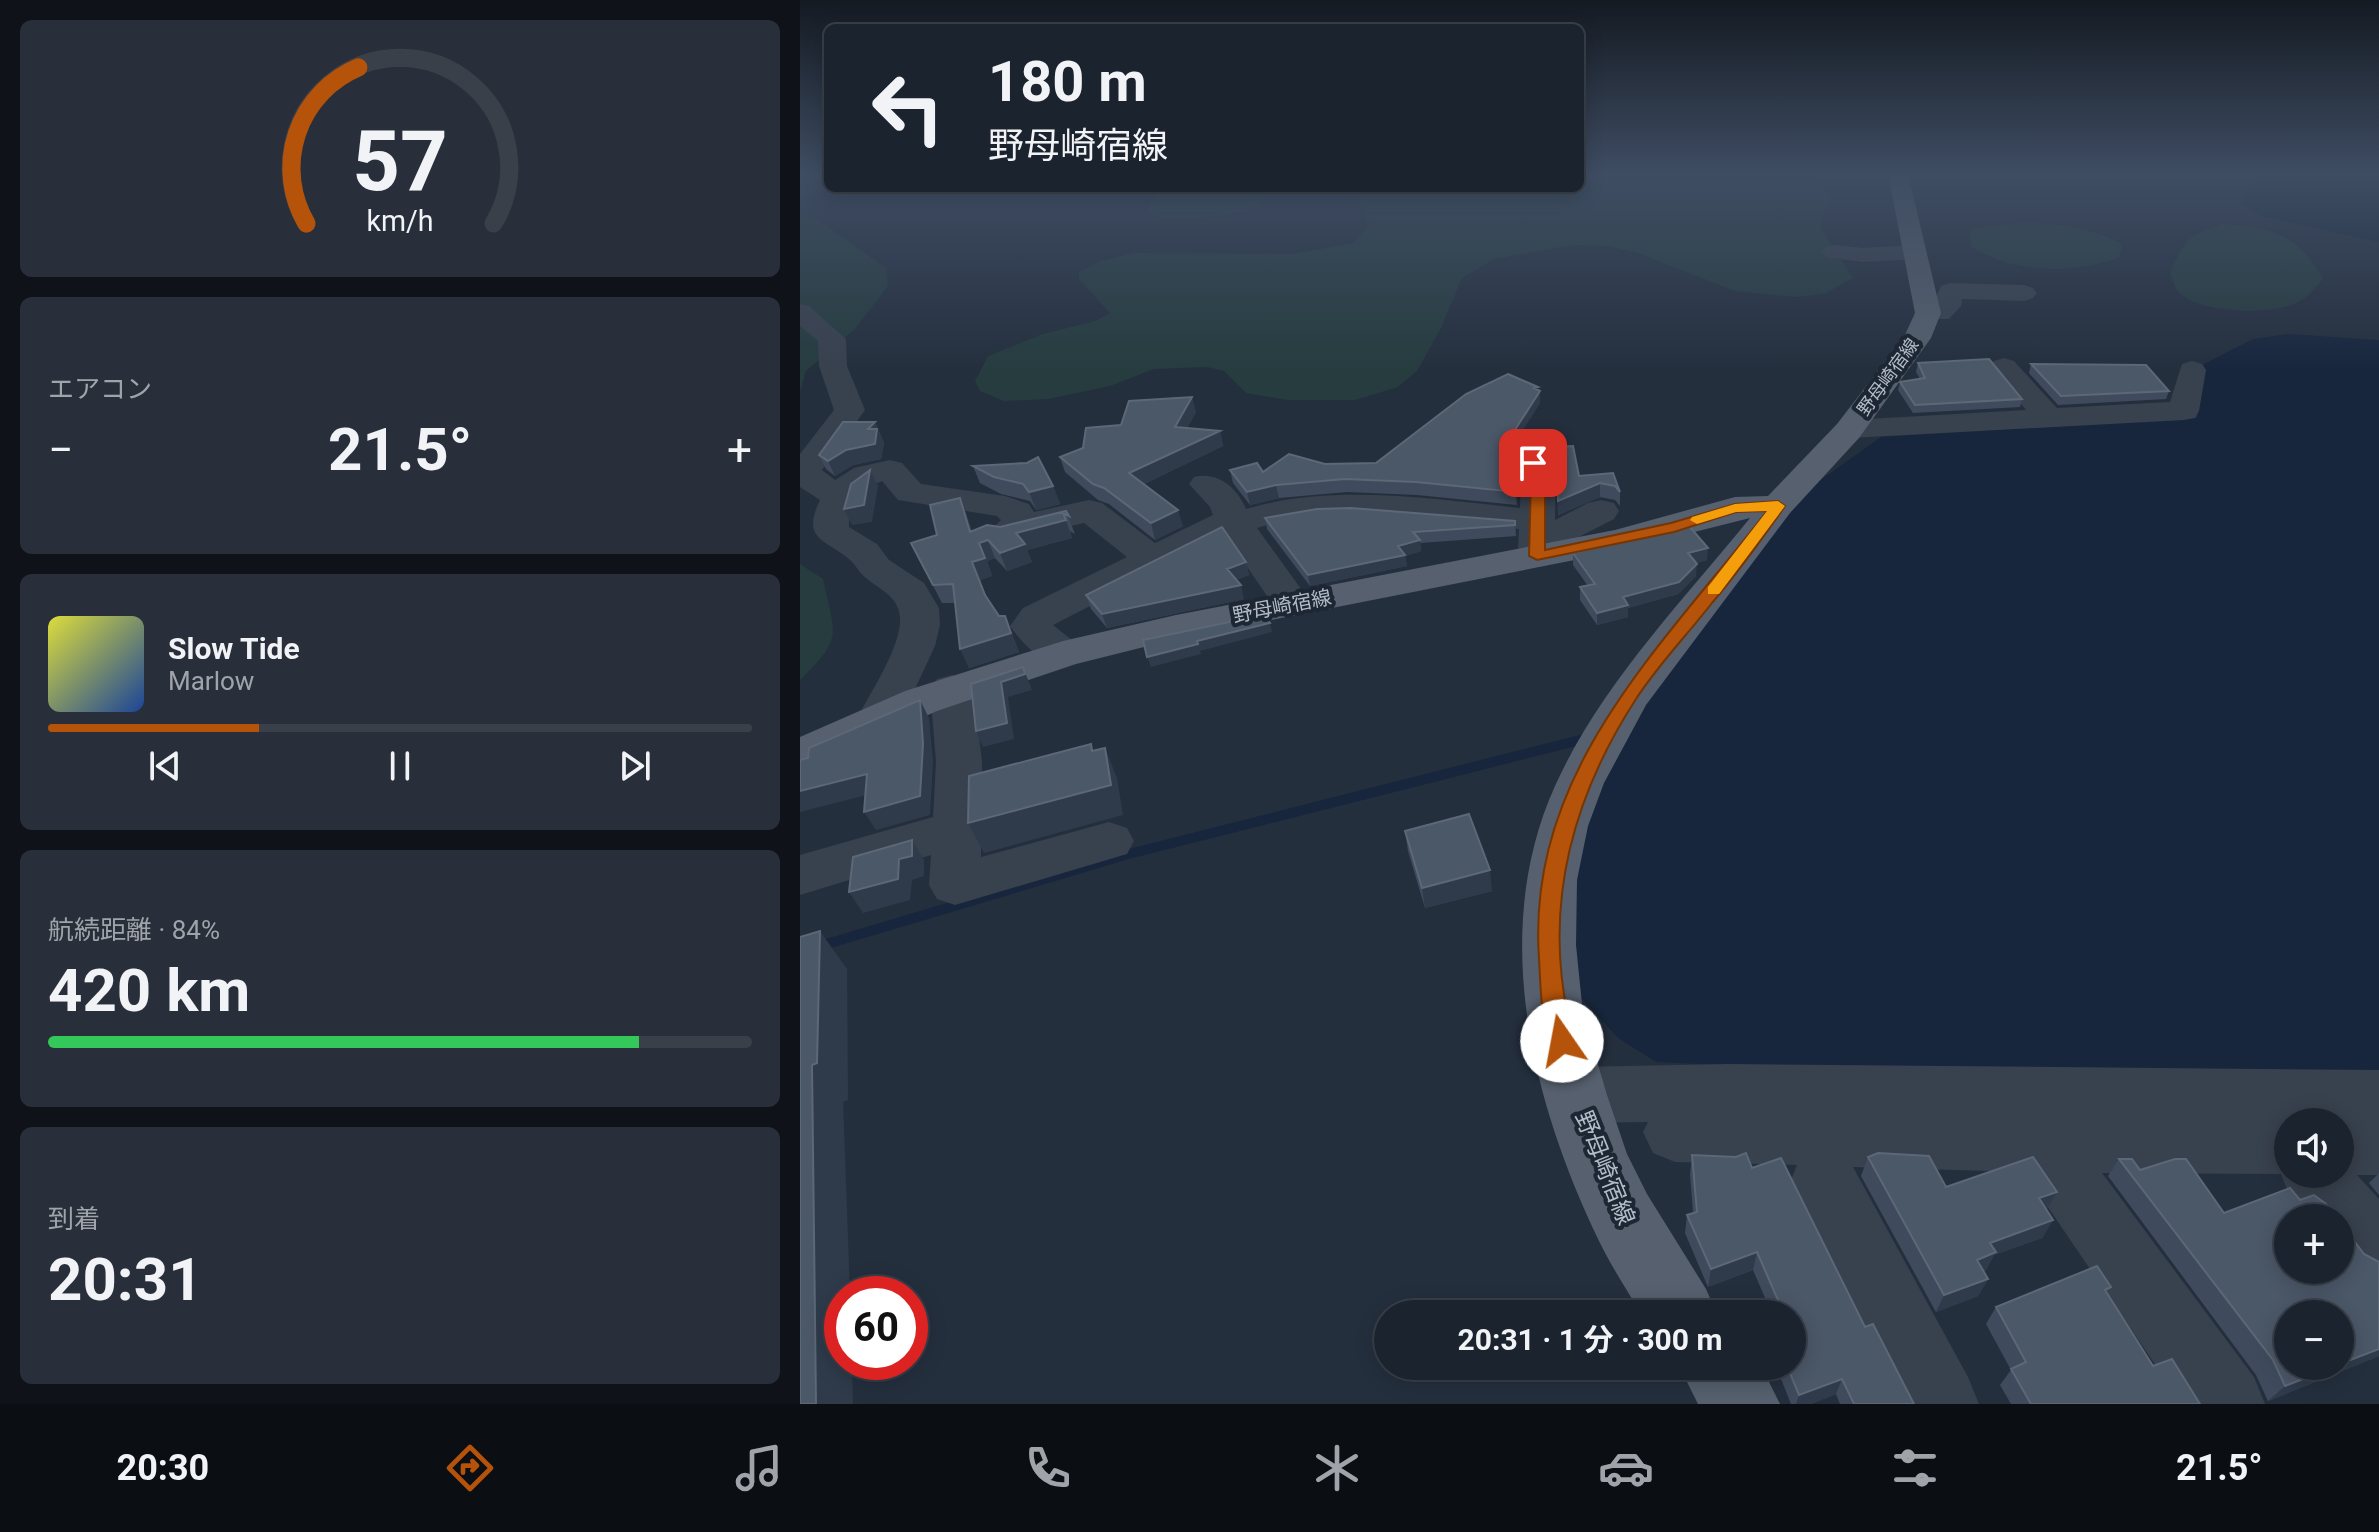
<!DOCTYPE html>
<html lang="ja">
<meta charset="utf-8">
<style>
body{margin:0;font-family:Roboto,"Noto Sans JP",sans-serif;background:#282f3a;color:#f1f3f6;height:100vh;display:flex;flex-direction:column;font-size:30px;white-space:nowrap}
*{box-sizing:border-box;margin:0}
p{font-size:26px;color:#a0a4aa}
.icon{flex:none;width:44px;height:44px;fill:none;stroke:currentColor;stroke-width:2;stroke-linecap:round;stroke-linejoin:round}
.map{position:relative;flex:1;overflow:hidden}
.panel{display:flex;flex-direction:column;gap:20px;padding:20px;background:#0f1319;width:800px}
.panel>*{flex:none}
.banner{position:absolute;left:24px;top:24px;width:760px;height:168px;border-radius:12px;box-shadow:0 4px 20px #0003,0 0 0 2px #39404a;background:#1b232e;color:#f1f3f6;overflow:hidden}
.buttons{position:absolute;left:1474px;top:1108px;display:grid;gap:16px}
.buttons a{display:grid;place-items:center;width:80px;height:80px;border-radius:50%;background:#1b232e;box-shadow:0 4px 20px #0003,0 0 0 2px #39404a;font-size:40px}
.speed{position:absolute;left:24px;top:1276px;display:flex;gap:16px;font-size:40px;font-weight:700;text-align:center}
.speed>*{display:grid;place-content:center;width:104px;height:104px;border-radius:50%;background:#1b232e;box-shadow:0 4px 20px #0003,0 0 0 2px #39404a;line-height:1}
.speed .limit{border:12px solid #d22;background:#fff;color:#111}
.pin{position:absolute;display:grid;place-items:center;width:68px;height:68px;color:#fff;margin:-34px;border-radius:16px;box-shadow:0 4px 12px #0006}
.me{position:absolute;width:88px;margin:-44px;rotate:348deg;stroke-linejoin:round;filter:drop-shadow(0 0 6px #0008)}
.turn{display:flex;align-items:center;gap:28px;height:168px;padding:0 32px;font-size:36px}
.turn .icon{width:104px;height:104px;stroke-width:2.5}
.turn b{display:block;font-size:56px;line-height:68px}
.big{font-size:60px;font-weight:700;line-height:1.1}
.panel .tile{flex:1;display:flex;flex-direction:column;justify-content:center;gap:12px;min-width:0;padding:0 28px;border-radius:12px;background:#282f3a}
.panel .dial{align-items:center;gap:0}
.dial svg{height:208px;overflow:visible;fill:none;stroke:#39404a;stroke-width:7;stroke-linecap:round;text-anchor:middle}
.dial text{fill:#f1f3f6;stroke:none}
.song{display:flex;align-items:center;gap:24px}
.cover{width:96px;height:96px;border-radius:12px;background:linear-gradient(135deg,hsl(60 70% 55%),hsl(220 70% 35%))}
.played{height:8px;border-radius:4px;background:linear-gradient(90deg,#b45309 30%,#39404a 30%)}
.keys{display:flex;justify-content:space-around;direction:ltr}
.heat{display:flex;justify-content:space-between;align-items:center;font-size:44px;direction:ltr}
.charge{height:12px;border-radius:6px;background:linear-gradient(90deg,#34c759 84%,#39404a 0)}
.trip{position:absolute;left:574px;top:1300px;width:432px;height:80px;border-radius:40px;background:#1b232e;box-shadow:0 4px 20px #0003,0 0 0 2px #39404a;font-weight:700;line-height:80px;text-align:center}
.tab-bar{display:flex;height:128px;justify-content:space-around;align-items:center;background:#0b0e12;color:#a0a4aa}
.tab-bar .icon{width:56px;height:56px}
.tab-bar .current{color:#b45309}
.tab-bar b{font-size:36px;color:#f1f3f6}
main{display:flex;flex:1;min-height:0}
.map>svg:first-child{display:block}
.green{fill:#263c3f}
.water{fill:#17263c}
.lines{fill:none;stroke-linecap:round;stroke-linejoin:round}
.stream{stroke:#17263c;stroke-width:10}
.minor{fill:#38414e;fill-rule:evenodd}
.major{fill:#56606e;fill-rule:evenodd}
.wall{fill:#3f4b5c}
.shaded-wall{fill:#2f3b4b}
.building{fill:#4b5868;stroke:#5c6777;stroke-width:2}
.route{fill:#b45309;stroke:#753606;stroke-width:2}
.slow{fill:#f59e0b}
.labels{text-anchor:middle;stroke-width:8;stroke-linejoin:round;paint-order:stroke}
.far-street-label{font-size:18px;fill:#b4bcc9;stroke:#1d2633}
.street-label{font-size:20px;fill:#b4bcc9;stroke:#1d2633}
.near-street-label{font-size:24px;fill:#b4bcc9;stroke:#1d2633}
</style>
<main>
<section class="panel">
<div class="tile dial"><svg viewBox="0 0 100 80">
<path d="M14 69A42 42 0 1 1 86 69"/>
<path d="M14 69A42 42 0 0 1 34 9" stroke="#b45309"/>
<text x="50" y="56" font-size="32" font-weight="700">57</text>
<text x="50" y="72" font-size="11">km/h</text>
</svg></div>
<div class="tile"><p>エアコン</p>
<div class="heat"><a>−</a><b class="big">21.5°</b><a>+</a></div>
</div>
<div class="tile">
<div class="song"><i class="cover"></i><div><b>Slow Tide</b><p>Marlow</p></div></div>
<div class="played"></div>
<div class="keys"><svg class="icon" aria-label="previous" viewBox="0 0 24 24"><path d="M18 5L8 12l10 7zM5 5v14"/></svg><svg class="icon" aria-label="pause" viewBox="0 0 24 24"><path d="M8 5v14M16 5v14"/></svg><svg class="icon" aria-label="next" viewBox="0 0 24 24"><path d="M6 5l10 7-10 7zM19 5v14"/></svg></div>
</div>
<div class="tile"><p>航続距離 · 84%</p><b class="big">420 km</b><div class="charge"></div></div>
<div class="tile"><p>到着</p><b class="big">20:31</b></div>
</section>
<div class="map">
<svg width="1579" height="1404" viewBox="0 0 1579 1404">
<rect width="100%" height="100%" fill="#242f3e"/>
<path class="green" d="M0,174H28V182L5,198L7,212L86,268L88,286L54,330L6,371L0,392Z
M780,174H1000L1032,198L1021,217L1022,230L1053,278L1024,294L995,297L935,291L838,253L807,246L774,245L695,259L662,278L641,328L617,371L598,387L555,400H487L446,393L424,371L407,367L354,369L310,386L248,399L204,401L180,391L175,381L188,356L243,334L295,321L310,313L279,279V272L301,261L335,253L493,254L553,243L569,225L554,188H780Z
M366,188H466C470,222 377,219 355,217L348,211C352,200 356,193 366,188Z
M1219,223C1255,223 1291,227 1323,244L1319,258C1272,274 1213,274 1170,246L1171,229Z
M1424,224C1474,229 1496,233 1523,278C1515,290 1505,300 1491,305C1466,315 1394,313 1377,290C1374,285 1372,278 1370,273C1384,240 1389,234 1424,224Z
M0,564L23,579C35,636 44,637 0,680Z"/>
<path class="water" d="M1455,174H1579V242L1461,216L1440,203Z
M1488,334L1579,340V1077L1012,1069L856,1062L818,1038L772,988L777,854L796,796L833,721L966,542L1011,487L1081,437L1397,418L1404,364L1453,339Z"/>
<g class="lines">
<path class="stream" d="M0,952L325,855L788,738"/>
<path class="minor" d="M1034,245L1062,248L1115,245L1123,247L1127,252L1123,257L1115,259L1062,262L1026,257L1022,252L1026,247Z
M1150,283L1224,285L1233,288L1237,293L1233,298L1224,301L1162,299L1161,306L1149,319H1119L1115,313L1119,307L1133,305L1141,286Z
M0,304L9,306L46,339L47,366L65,410L22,470L35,480L54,468L90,460L102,463L121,484L205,496L229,504L234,512L289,500L302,503L355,543L413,515L410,507L389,484L394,477C417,471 437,487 446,509C533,483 631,499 720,508L721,480L716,463L721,456L733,453L745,456C758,475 755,498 755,520L788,503L801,500L814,503L819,511L814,519L773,540L777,552L771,560L758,563L724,557L718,549L719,529C640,521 533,505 457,528L512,604L506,612L492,616L478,612L426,536L253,625L278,645L284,654L278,663C249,671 226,649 210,626L223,608L327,557L284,523L211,539L198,536L193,528L201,520L197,516L98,500L82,481C60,490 48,503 49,527L77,544L89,560L124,583L139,608L140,625L135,646L101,719L95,730L79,734L63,730L57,719C70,693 97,653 100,624C102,598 83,592 66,578C59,573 56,565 50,560C27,539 0,541 20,500L0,487V454L34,410L19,366L18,341L0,326Z
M1204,358L1214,361L1257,408L1370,402L1382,364L1392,361L1402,364L1406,370L1399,411L1395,418L1384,420L1050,438L1039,436L1034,429L1039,422L1050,420L1226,410L1190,367L1194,361Z
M152,675L167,679L174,689L182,762L181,857L309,822L327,828L334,841L327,854L155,905L137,899L129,885L131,855L0,895V855L133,817L136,762L130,689L137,679Z
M928,1064L1579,1070V1175H1557L1579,1199V1285C1539,1269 1540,1259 1540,1218H1508L1490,1197L1481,1174L1302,1173L1454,1377L1465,1404H1382L1224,1172L1053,1167L1168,1377L1179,1404H1101L1001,1203L991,1180L997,1165L875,1162L853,1153L843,1132L848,1122L776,1123L754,1115L745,1095L754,1075L776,1067ZM1488,1122H1540V1174H1488Z"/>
<path class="major" d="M1088,174H1108L1141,313L1131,338L1059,438L990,513L846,705L804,783L788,826L777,880L776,945L783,1014L807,1095L827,1154L847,1194L906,1289L917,1314H841C827,1290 811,1266 799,1241C732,1102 689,932 755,786C800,686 881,603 950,518L815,552L376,639L276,664L137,711L0,772V737L105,691L263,641L376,615L815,530L935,497L968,496L1037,424L1104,337L1115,313Z
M879,1366H961L980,1404H898Z"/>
</g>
<path class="wall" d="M1118,363L1222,399L1220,407L1113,413L1098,390L1100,382L1120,379L1116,372Z
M1231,364L1369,391L1366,399L1258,405L1229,373Z
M738,390L740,391V403L720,434L754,433L756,447L779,476L813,473L820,492V506L815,500L800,497L758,515L757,478L748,455L734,450L719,454L715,448V443L712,447L717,505L617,495L547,492L479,498L450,505L433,483L430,470L463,472L525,464L576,463Z
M396,412L387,428L420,431L423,446L344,484L383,526L355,540L309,504L298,500L265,472L260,457L283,448L321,425Z
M75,422L84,443L81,459L53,465L35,476L26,469L19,455Z
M173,466L253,486L260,504L236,510L230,501L201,494L180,483Z
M160,498L172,531L200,527L266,511L275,534L270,531L272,538L227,550L232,562L207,571L195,558L187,561L192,576L180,580L187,598L212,634L219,652L169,668L155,603H142L111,543L137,535Z
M465,518L715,521L716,536L620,543L621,551L605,556L607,566L510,586L467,529Z
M773,553L907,560L896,563V576L878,594L828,608V617L797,625L780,600V587L788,586L773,565Z
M446,562L449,575L436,580L444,599L307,628L291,609L286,595Z
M605,831L692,891L625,908L608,851Z
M892,1155L952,1168L1065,1327L1114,1404H1040L1036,1394L1011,1404H991L979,1374L981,1366H992V1314H972L953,1270L908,1287L885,1233L887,1215L893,1213L890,1174Z
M1068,1157L1146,1187L1247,1210L1253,1220L1242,1238L1194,1255L1186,1270L1184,1271L1188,1279L1178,1296L1136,1312L1061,1176Z
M1319,1159L1424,1213L1500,1200L1564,1254L1579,1356L1468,1401L1456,1375L1308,1176Z
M1579,1173V1195L1569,1183Z
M1307,1293L1353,1366L1400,1404H1211L1200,1385L1211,1370L1186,1324L1196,1307Z"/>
<path class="shaded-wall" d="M738,387V393L740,391V403L717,439L715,435V443L712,448L711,436L734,388Z
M392,397L396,412L379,442L375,427Z
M75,422L84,443L81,459L53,465L35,476L28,461L68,429Z
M420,431L423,446L334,489L329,473Z
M733,437L734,450L719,454L718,441Z
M70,470L78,486L72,522L52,525L44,509Z
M800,483V497L758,515V501Z
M476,485L479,498L450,505L447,492Z
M253,486L260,504L236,510L229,492Z
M160,498L167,515L178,550L170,532Z
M378,510L383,526L355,540L351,523Z
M266,520L272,538L227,550L232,562L207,571L200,553L216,533Z
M188,540L195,558L187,561L192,576L180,580L193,613L172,562L179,543Z
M620,540L621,551L605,556L607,566L510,586L508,575Z
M908,548L907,560L887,565L888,553Z
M446,562L449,575L431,582L427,569Z
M897,564L896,576L878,594L828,608V617L797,625V613L823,597Z
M441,585L444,599L307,628L302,614Z
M205,616L219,652L169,668L160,649Z
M470,623L472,632L400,651L401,654L351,667L347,657L397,641Z
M223,667L232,690L208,697L214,739L183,747L176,731L201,682Z
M120,700L129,718L133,762L130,815L76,830L64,812Z
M305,748L317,778L323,815L184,853L168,823Z
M67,774L78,792L0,812V791Z
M112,840L124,860V876L112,880L110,900L63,913L49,892L99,859Z
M690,870L692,891L625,908L622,888Z
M20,931L47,969L48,1100L43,1102L50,1294H42V1362H52L53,1404H16L12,1065Z
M1257,1192L1246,1210L1239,1198Z
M1253,1220L1242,1238L1194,1255L1186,1270L1168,1278L1177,1260L1190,1243Z
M957,1252L953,1270L908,1287L911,1269Z
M1188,1279L1178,1296L1136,1312L1144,1295Z
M1579,1349V1356L1468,1401L1485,1386L1536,1366H1540V1364Z
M1042,1379L1036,1394L1011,1404H996L999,1395Z"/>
<path class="building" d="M1189,359L1222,399L1115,405L1100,382L1125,378L1118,363Z
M1231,364L1346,365L1369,391L1261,396Z
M708,374L738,387L734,388L740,391L711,436L716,492L616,482L545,479L476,485L447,492L430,470L457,463L463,472L489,454L525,464L576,463L666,394Z
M392,397L375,427L420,431L329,473L378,510L351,523L304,488L293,484L260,457L283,448L286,428L321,425L329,401Z
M43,422H75L68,429H77L75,444L46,450L28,461L19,455Z
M754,433L756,447L773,446L779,476L813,473L820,492L815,486L800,483L758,501L757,465L747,441L733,437L718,441L715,435Z
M238,457L253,486L229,492L223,484L194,477L173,466L227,463Z
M70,470L64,505L44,509L51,484Z
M160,498L170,532L187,525L200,527L266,511L269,516L263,513L266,520L216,533L225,544L200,553L188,540L179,543L185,558L172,562L185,595L199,616H205L211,633L160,649L153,584L133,585L111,543L137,535L130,505Z
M551,508L715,521V525L613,532L620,540L598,546L605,555L508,575L465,518L517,509Z
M889,526L908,548L888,553L897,564L879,582L823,597L828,605L797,613L780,587L795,584L773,553Z
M422,527L446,562L427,569L441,585L302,614L286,595Z
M463,615L470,623L397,641L398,644L347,657L343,640Z
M223,667L225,674L201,682L207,723L176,731L171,684Z
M120,700L123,744L120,796L64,812L67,774L0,791V760L8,758L9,748Z
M291,744L292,751L305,748L311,785L168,823L169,776Z
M669,814L690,870L622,888L605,831Z
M112,840V856L99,859L98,879L49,892L53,857Z
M20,931L17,1063L12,1065L16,1404H0V937Z
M946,1153L952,1168L981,1158L1065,1327L1073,1324L1114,1404H1054L1042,1379L999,1395L987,1366H992V1355L1001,1351L992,1331V1314H984L957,1252L911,1269L887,1215L897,1212L892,1155L936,1157Z
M1078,1153L1129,1156L1146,1187L1233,1157L1257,1192L1239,1198L1253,1220L1190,1243L1196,1252L1177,1260L1188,1279L1144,1295L1068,1157Z
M1319,1159H1332L1340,1170L1375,1159H1386L1424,1213L1490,1188L1500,1200L1514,1195L1526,1204L1537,1218H1488V1270H1540V1222L1564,1254L1579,1262V1349L1540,1364V1314H1488V1366H1536L1485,1386L1473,1360Z
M1297,1266L1311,1287L1305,1290L1353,1366L1372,1359L1400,1404H1231L1211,1369L1226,1362L1196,1307Z"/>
<linearGradient id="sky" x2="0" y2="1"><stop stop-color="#141a22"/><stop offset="0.47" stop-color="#3f4d63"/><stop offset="1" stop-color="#3f4d63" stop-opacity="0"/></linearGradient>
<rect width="1579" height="371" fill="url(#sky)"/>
<path class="route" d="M733,458L739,463L745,480V550L871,523L935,504L978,501L985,506C962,539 938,572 912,603C887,635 858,665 836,699C768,804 740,918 774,1041L770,1049L762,1052L753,1049C740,1021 741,989 739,959C726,771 861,648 967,511L936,512L874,532L737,560L729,556L731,480L726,463Z"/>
<path class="slow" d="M978,501L985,506L919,594H908V587L967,511L936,512L897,524L890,520L892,517L935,504Z"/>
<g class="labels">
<g class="far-street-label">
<text transform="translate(1088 377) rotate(-54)" y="6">野母崎宿線</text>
</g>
<g class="street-label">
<text transform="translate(482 606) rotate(-11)" y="7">野母崎宿線</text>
</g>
<g class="near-street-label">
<text transform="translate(805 1168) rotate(68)" y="8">野母崎宿線</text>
</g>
</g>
</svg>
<div class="buttons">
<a><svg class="icon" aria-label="sound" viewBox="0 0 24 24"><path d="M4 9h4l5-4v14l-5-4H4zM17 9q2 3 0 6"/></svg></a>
<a>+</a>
<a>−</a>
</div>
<div class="speed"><div class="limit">60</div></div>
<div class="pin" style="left:733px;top:463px;background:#d93025"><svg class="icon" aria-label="arrive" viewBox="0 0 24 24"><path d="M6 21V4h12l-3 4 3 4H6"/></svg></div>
<svg class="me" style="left:762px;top:1041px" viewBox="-20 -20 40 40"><circle r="19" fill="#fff"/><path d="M0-13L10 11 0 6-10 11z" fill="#b45309"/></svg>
<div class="trip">20:31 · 1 分 · 300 m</div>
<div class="banner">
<div class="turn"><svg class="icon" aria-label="left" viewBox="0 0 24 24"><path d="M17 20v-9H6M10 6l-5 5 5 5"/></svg><div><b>180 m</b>野母崎宿線</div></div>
</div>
</div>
</main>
<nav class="tab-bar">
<b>20:30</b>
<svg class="icon current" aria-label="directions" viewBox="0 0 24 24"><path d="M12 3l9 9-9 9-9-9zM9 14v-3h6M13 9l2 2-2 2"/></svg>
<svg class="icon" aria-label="music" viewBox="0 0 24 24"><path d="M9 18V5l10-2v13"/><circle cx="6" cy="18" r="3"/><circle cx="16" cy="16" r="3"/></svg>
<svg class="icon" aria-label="phone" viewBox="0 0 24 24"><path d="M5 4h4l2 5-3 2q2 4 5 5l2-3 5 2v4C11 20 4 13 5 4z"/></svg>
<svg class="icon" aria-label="climate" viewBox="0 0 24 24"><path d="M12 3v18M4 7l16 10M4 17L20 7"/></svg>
<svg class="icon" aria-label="car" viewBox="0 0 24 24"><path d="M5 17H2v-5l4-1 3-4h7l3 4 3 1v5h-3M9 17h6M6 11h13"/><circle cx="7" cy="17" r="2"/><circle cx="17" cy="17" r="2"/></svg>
<svg class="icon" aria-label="filters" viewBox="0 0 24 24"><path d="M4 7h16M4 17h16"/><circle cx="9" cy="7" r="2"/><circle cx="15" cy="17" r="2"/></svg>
<b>21.5°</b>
</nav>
